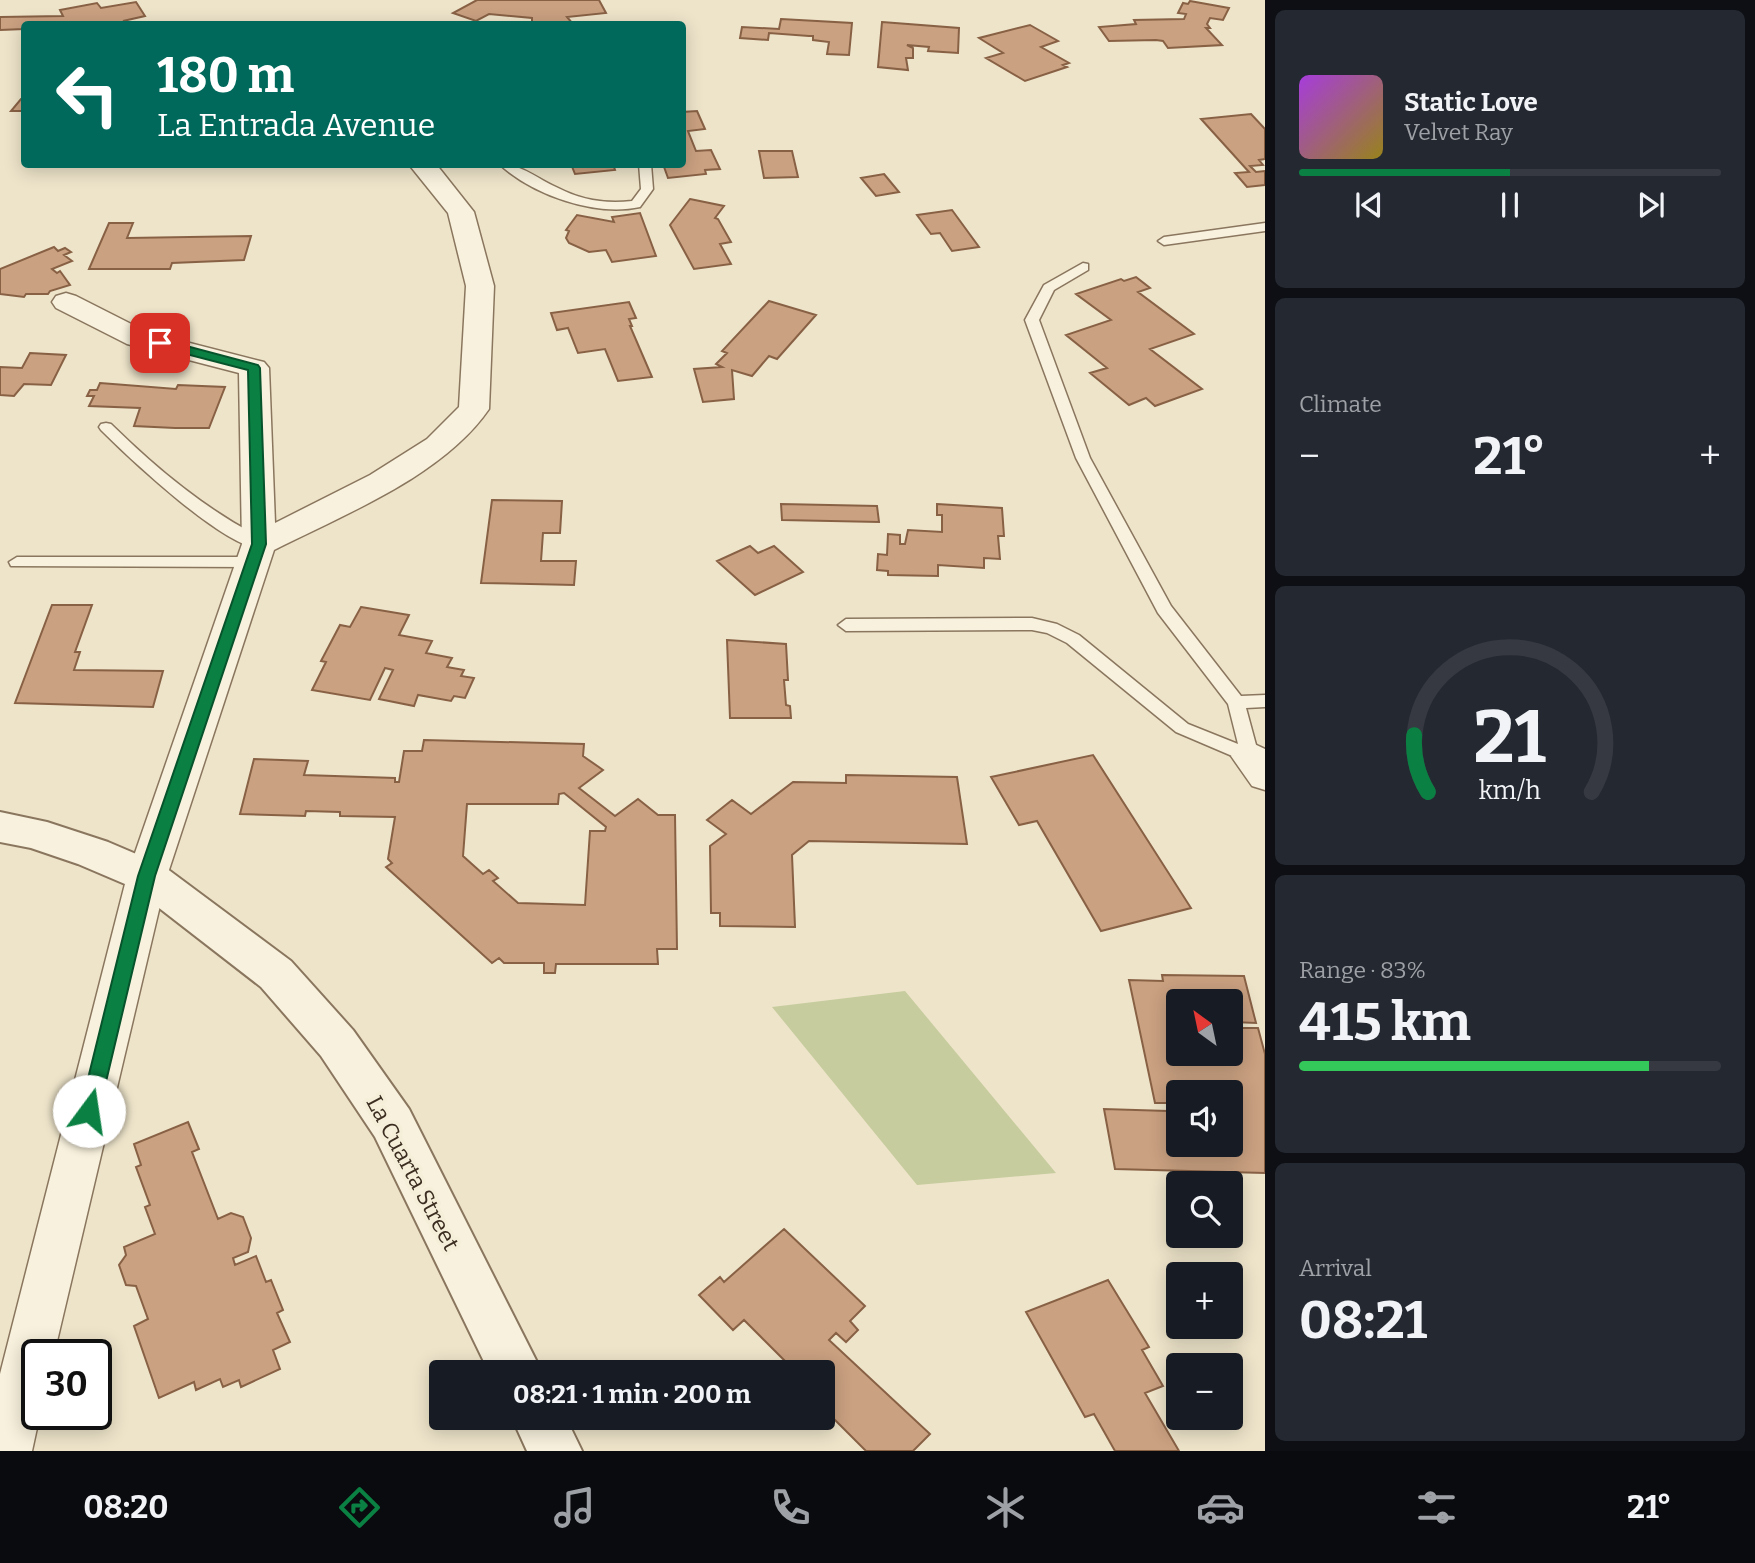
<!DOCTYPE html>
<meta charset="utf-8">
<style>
body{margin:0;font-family:Bitter,serif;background:#242831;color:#f1f3f6;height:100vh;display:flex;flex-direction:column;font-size:26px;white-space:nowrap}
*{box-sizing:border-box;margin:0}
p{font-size:23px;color:#9ea1a6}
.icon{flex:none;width:38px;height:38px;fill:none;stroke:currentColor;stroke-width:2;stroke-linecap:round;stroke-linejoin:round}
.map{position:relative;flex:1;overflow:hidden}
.drawer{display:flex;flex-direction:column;gap:10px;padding:10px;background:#0d0f14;width:490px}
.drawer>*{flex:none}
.guide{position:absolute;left:21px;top:21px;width:665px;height:147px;border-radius:7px;box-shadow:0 4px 18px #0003;background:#00695c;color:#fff;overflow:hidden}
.needle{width:46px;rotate:327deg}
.tools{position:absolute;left:1166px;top:989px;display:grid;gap:14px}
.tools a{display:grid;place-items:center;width:77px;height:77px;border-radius:7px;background:#171b24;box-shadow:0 4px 18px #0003;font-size:35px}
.speed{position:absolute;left:21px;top:1339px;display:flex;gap:14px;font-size:35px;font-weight:700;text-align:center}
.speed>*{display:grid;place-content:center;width:91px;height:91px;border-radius:50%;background:#171b24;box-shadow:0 4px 18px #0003;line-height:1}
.speed .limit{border:4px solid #111;border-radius:10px;background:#fff;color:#111}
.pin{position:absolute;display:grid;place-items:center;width:60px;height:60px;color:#fff;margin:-30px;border-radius:14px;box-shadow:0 4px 10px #0006}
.me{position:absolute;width:77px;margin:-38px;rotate:14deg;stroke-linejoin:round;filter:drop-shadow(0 0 5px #0008)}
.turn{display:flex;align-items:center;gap:24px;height:147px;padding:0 21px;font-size:32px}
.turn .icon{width:91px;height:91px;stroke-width:2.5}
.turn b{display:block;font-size:49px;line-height:60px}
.big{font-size:52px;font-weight:700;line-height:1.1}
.drawer .card{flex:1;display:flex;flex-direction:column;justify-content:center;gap:10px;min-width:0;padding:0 24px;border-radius:10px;background:#242831}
.drawer .dial{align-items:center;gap:0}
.dial svg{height:182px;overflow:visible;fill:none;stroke:#363941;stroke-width:7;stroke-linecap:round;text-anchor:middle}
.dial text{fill:#f1f3f6;stroke:none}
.song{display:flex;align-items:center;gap:21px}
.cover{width:84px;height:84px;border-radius:10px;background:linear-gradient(135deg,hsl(280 70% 55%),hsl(50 70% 35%))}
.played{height:7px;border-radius:4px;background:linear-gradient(90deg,#0b8043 50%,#363941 50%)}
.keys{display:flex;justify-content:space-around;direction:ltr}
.heat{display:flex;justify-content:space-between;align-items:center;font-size:38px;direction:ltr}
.charge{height:10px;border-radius:5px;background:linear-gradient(90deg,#34c759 83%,#363941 0)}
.trip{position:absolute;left:429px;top:1360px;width:406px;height:70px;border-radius:7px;background:#171b24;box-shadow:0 4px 18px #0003;font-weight:700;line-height:70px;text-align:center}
.tabs{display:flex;height:112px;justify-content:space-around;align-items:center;background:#090b0e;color:#9ea1a6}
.tabs .icon{width:49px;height:49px}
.tabs .current{color:#0b8043}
.tabs b{font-size:32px;color:#f1f3f6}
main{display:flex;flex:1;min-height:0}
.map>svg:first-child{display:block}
.green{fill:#c6cc9d}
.building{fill:#caa181;stroke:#886145;stroke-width:2;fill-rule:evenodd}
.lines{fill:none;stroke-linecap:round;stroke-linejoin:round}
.service-casing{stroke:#8a765e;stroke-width:3}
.minor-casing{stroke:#8a765e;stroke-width:3}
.tertiary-casing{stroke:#8a765e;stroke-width:4}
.service{fill:#f8f1dd;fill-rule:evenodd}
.minor{fill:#f8f1dd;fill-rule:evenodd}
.tertiary{fill:#f8f1dd;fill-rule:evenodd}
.route{fill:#0b8043;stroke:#07532c;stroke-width:2}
.labels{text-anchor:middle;stroke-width:7;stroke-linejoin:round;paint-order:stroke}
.street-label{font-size:23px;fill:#3b2e21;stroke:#f5eed9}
</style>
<main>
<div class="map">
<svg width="1265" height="1451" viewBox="0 0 1265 1451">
<rect width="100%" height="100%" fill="#eee4ca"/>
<path class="green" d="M905,991L1056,1173L917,1185L772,1007Z"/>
<path class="building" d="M477,0H599L606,13L567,17L573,24H532V18L489,14L476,21L453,13Z
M1190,1L1229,8L1223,20L1210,18L1207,24L1210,28H1206L1222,45L1168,48L1163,41L1156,40L1109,41L1099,27L1136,24L1134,20L1184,19L1186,14L1178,13L1183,3L1188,4Z
M136,2L145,16L123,21L152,24H24V29L0,30V17L63,16L60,10L97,3L101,8Z
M781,19L852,23L849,55L827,54L829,42L813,40V36H809L769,33L768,40L740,38L742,27L779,29Z
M882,22L959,28L958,53L928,51L929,47L907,45L913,48V58H906L908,70L878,67Z
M1030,25L1058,41L1041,47L1069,63L1063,65L1067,67L1025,81L986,58L1003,53L979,38Z
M21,99H24V111H11Z
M697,111L705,129L688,131L696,151L711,150L720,169L705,170L706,174L668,178L663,164H682V112Z
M1251,114L1265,129V159L1259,160L1263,165L1250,166L1256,172L1265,171V185L1247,187L1235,173L1249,172L1201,119Z
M759,151H792L798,177L764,178Z
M571,164H613L615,170L575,174Z
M884,174L899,192L876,196L861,178Z
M690,199L724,206L715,218L718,219L731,242L720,244L731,264L694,269L670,225Z
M952,210L979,247L952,251L940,233L931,234L917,215Z
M640,213L656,256L612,262L606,250L589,252L569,243L566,238L569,231L566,230L577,215L614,222L612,217Z
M109,223H133L127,238L251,236L244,260L172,263L170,269H89Z
M54,247L58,251L65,248L71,252L64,255L72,261L52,269L57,273L60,271L70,285L50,291L48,294H26L24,297L0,294V269Z
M1136,277L1150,288L1138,292L1194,334L1150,349L1202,389L1155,406L1146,398L1129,405L1090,373L1107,368L1066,335L1111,320L1076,294L1121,279L1124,281Z
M769,301L816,315L777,359L769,356L752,376L732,370L734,399L703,402L694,369L722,367L716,364L727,353L722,351Z
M629,302L636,318L629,319L632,326H630L652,377L618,381L605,349L578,353L568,328L557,330L551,313Z
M30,353L66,355L51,385L24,384L14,396L0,395V367L22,368Z
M100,383L176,389L178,385L225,387L209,428H175L134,426L140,408L89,406L94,396H87L90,390H97Z
M492,500L562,501L560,533H543L541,561H576L574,585L481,583Z
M781,504L877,506L879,522L782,520Z
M937,504L1002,508L1004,536H998L1000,559L984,558V568L938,565V576L888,575V571L877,570L878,554L887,555L888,534L900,535V544H905L908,530L942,532V515H937Z
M750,546L758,553L774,546L803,572L755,595L717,561Z
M52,605H92L75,652H80L74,670L163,671L153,707L15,703Z
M361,607L409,615L399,635L432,641L426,653L452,658L447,667L464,670L461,676L474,678L465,698L454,696L451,701L418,695L414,706L379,699L393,670L385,668L370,700L312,690L326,662L321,661L340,625L350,627Z
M727,640L786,644L788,680H784L786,705L790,706L791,718H730Z
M424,740L584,744L583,756L603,770L579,788L615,816L638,799L658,815H675L677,949H657L658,964H556L555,973H544V963H504L499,958L492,963L386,867L392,863L388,859L395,817L340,816V812L306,811L305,816L240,814L254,759L308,761L304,775L395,778V782H399L404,751H422ZM564,793L606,827L605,831H590L585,905L518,903L493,881L498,878L489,870L483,874L463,856L467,804H558L559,794Z
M1093,755L1191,908L1101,931L1037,821L1019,825L991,777Z
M846,775L957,777L967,844L809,841L792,855L795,927L720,926V913H711L710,846L726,834L707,820L732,800L751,814L793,782L846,783Z
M1162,975L1244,976L1256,1023L1233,1022L1234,1028H1258L1265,1054V1173L1115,1169L1104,1109L1168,1111L1173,1133H1178V1144H1230V1092H1178V1103H1155L1129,980L1163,981ZM1178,1001H1230V1054H1178Z
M188,1122L199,1149L192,1152L218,1219L231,1213L243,1217L251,1238L248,1252L233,1258L235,1265L256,1256L266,1282L271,1280L283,1310L277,1313L290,1342L273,1350L280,1369L241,1387L239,1380L223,1387L220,1379L196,1390L194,1382L159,1398L134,1326L148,1319L136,1286L126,1285L119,1265L126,1255L124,1247L155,1234L145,1207L150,1205L136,1167L141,1165L134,1144Z
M784,1229L865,1306L850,1321L858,1330L846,1342L836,1333L829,1340L930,1434L913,1451H866L822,1407V1372H787L785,1370L790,1366L744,1320L733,1330L699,1295L720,1277L724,1282Z
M1108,1280L1149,1347L1142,1350L1163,1386L1145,1393L1179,1451H1115L1094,1414L1085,1417L1026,1312Z"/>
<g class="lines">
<g class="service-casing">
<path id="service" d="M499,164C521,164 536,178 556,187C581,200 604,204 632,201L641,189L639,164H651L653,189L640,207C595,217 533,195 499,164Z
M1265,223V231L1164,245L1158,241L1164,237Z
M1083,263L1088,264V270L1054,290L1039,320L1090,458L1171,606L1241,696L1265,695V707L1246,708L1259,756L1256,761H1244L1176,732L1067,643L1047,633L1032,630L846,631L838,625L846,619L1032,618L1057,624L1079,635L1188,724L1238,744L1228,704L1158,613L1076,458L1025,320L1044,285Z
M106,423L111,424C158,470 206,510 265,540L267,544L265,548C232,556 125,454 101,430L99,427L101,424Z
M17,557H253L261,562L253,567L11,566L9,562Z"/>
</g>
<g class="minor-casing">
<path id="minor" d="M413,164H436L474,212L494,286L489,409C443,476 345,514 274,550L167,876L54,1354H37V1414H40L32,1451H0V1374L127,876L242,544L239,373L127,344L56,308L52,302L56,296L66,293L76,296L147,332L264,362L269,368L275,523L370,475L427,439L459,407L466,286L448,213L415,172L411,167Z
M1250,742L1265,749V790L1252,786L1231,756L1237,746Z"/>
</g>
<g class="tertiary-casing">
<path id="tertiary" d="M0,812L47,822L108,842L162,865L291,961L353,1030L409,1109L542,1372H489L375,1137L321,1056L261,987L132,887L78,864L31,848L0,842Z
M512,1418H566L582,1451H527Z"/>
</g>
<use href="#service" class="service"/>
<use href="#minor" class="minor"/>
<use href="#tertiary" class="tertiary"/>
</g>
<path class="route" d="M160,339L258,365L260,368L266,544L155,876L99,1111L96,1117L89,1120L83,1117L80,1111L138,876L252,544L248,370L155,346L153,343Z"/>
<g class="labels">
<g class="street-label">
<text transform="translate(413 1173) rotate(62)" y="8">La Cuarta Street</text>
</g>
</g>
</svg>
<div class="tools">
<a><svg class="needle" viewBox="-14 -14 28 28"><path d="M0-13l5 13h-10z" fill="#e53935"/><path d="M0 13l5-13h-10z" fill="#9ea1a6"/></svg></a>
<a><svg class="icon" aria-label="sound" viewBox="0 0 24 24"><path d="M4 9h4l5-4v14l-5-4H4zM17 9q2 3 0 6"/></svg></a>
<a><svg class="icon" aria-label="search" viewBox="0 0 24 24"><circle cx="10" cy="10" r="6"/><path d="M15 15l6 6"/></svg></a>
<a>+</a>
<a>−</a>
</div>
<div class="speed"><div class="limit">30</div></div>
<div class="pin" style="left:160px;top:343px;background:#d93025"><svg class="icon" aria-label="arrive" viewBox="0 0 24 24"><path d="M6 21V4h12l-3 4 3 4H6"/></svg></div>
<svg class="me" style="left:89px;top:1111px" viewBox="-20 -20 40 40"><circle r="19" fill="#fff"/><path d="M0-13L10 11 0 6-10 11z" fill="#0b8043"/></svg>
<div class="trip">08:21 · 1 min · 200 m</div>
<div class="guide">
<div class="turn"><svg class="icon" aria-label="left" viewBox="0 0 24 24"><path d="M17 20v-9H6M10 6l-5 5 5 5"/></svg><div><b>180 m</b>La Entrada Avenue</div></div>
</div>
</div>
<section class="drawer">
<div class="card">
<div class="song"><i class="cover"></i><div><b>Static Love</b><p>Velvet Ray</p></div></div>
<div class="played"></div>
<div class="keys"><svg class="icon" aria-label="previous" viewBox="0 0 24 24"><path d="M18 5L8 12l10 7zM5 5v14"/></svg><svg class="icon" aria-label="pause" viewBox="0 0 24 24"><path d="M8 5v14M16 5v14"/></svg><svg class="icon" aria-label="next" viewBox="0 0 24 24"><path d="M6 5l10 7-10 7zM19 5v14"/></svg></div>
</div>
<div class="card"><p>Climate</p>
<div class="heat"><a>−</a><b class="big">21°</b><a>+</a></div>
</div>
<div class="card dial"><svg viewBox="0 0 100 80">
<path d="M14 69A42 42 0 1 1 86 69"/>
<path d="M14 69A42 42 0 0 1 8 44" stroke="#0b8043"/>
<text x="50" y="56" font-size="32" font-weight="700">21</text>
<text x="50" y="72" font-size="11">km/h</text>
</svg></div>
<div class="card"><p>Range · 83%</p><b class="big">415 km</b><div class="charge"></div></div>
<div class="card"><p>Arrival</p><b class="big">08:21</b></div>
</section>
</main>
<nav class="tabs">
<b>08:20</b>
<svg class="icon current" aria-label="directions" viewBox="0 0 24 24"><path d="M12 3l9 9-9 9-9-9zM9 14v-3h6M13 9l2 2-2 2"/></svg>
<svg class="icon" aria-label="music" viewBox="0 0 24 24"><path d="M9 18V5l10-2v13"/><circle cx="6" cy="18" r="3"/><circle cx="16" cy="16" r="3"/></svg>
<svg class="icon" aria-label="phone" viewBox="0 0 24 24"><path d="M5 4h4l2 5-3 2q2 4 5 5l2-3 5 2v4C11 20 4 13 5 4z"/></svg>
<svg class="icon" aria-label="climate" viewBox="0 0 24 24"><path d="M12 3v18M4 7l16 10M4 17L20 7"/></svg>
<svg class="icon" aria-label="car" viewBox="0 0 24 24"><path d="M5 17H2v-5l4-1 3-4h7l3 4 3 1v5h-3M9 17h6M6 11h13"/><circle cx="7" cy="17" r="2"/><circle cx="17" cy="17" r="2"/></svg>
<svg class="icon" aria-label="filters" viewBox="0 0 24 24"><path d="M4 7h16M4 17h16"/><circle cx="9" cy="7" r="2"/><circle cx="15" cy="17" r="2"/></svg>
<b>21°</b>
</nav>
